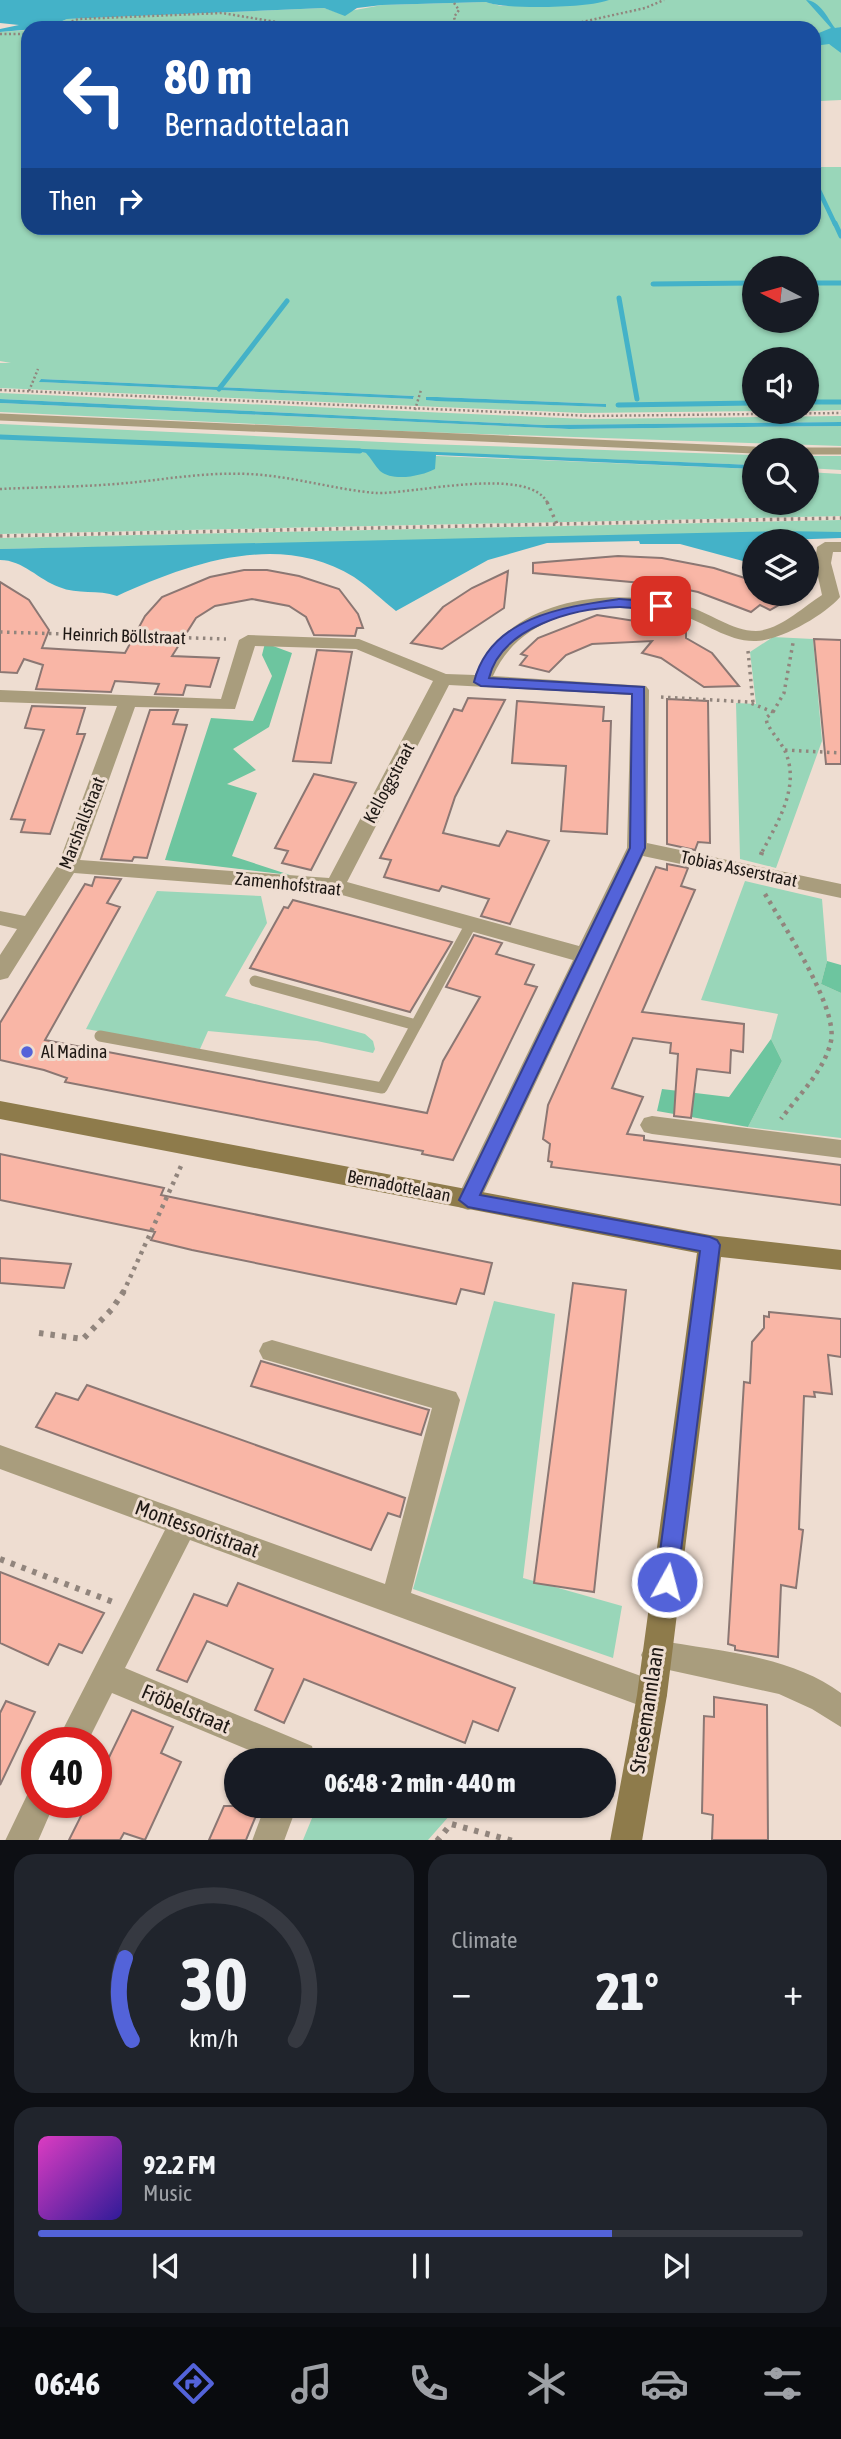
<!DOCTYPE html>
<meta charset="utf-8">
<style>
body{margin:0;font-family:"Asap Condensed",sans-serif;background:#20242c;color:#f1f3f6;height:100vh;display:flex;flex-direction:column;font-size:26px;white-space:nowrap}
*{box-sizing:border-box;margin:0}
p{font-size:23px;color:#9ea1a6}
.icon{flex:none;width:38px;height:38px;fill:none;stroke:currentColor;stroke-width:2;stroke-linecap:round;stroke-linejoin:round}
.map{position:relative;height:1840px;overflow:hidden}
.details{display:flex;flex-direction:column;gap:14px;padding:14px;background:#0d0f14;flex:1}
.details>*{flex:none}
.banner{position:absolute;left:21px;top:21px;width:800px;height:214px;border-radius:21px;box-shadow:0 2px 5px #0004;background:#1a4fa0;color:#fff;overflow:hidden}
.needle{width:46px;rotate:276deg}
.controls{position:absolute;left:742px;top:256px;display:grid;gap:14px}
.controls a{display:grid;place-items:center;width:77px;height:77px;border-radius:50%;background:#171b24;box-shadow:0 2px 5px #0004;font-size:35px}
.speed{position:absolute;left:21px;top:1727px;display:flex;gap:14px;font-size:35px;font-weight:700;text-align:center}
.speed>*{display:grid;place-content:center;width:91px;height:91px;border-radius:50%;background:#171b24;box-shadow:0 2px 5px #0004;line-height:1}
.speed .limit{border:10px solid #d22;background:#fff;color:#111}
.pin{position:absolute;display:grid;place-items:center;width:60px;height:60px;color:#fff;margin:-30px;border-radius:14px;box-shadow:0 4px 10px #0006}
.me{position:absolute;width:77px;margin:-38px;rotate:7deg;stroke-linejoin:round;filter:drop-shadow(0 0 5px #0008)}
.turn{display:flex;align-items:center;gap:24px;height:147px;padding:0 28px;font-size:32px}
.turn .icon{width:91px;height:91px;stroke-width:2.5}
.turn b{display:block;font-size:49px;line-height:60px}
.then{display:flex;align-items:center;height:66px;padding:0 28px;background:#0003;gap:14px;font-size:26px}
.big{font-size:52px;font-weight:800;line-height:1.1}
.details .tile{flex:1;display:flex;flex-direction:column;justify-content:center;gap:10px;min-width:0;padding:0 24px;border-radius:21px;background:#20242c}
.details .dial{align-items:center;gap:0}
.dial svg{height:182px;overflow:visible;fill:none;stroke:#363941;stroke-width:7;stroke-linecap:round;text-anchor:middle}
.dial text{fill:#f1f3f6;stroke:none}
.song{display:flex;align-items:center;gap:21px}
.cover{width:84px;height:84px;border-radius:10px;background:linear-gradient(135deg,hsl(310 70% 55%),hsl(250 70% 35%))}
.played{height:7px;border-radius:4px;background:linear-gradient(90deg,#5363d9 75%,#363941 75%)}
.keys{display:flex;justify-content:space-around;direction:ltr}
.heat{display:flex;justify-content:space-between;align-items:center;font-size:38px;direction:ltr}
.details .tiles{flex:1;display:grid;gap:14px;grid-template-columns:1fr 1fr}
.tile:last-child{grid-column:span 2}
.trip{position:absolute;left:224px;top:1748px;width:392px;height:70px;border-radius:35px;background:#171b24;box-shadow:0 2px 5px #0004;font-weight:800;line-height:70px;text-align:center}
.tabs{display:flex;height:112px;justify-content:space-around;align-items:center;background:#090b0e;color:#9ea1a6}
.tabs .icon{width:49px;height:49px}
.tabs .active{color:#5363d9}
.tabs b{font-size:32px;color:#f1f3f6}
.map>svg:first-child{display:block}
.green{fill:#99d6b9;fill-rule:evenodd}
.forest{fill:#6dc59f}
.water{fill:#44b2c8}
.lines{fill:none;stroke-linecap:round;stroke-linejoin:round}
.stream-far1{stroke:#44b2c8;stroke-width:4.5}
.stream{stroke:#44b2c8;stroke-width:5}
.building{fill:#f9b6a6;stroke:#8b7773;stroke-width:2}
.path-far3{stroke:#91857d;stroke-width:2.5;stroke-dasharray:2 2.5;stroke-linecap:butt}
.path-far2{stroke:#91857d;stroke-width:3.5;stroke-dasharray:2.5 4.5;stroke-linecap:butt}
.path-far1{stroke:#91857d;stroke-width:4.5;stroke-dasharray:3.5 5;stroke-linecap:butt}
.path{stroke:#91857d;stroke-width:6;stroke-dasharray:4.5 7;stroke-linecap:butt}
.lane-far1{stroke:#a99d7d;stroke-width:7}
.lane{stroke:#a99d7d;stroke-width:11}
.street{fill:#a99d7d;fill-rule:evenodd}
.secondary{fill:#8e7b4b;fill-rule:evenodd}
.route{fill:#5363d9;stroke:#36408d;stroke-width:2}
.poi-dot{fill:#5363d9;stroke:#eeddd1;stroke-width:2.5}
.labels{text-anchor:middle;stroke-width:6;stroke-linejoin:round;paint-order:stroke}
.street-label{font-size:18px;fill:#1e1814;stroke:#eeddd1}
.poi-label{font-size:18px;fill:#1e1814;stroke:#eeddd1;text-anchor:start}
.near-street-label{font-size:21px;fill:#1e1814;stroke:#eeddd1}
</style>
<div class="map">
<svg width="841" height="1841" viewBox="0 0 841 1841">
<rect width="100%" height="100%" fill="#eeddd1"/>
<path class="green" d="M609,0H841V27L814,35V28H46L67,19L324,8L339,13L382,5L486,2L501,6Z
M28,30V228H814V167H841V410L807,411V359H754V411H775L582,413L0,388V363H11L0,361V32ZM754,268H807V320H754ZM41,379L414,396V397L413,399L40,382ZM426,397H437L606,404V407L426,400Z
M822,43L835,45L841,53V100L820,101L821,107H814V46Z
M0,393L585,419L841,416V422L543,425L0,399Z
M0,403L569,429L841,426V446L423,432L0,412Z
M0,424L425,444L754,455V465L348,449L366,453L754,469V502H807V472L841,474V516L0,534Z
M807,456H841V470L807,468Z
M841,520V532L0,549V538Z
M773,637L813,639L822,741L776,868L740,859L736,703L756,704L750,652Z
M745,881L822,899L827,961L821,984L841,993V1138L748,1127L782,1061L771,1039L778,1014L701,1000Z
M157,891L261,896L267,923L225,996L365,1034L373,1041L375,1049L373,1053L317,1041L208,1031L200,1049L86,1029Z
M494,1301L555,1314L523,1578L622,1606L613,1658L413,1589Z
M317,1806H458L428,1840H303Z"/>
<path class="forest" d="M265,643L292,653L269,727L233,749L256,770L227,784L257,793L232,856L290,875L165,860L211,718L253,721L272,676L262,655Z
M827,961L841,965V993L821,984Z
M771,1039L782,1061L748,1127L657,1111L662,1089L729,1097Z"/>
<path class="water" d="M0,0H609C589,8 505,10 486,2L382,5L357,8L345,16L324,8L67,19L46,28L0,32V29L19,25L0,23Z
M806,0C820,1 827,17 835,28L841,27V53L829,44L814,46V35L831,28Z
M41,379L414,396L413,399L39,382Z
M426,397H437L606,404V407L436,401L426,400Z
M0,399L543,425L841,422V426L569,429L0,403Z
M340,448L754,465V469L436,455L435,469C422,476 393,482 380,471C375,466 371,458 366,453Z
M781,531L841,532V538L754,541V564L680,544H640L639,541L547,543L488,560L396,611C382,600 369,587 354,577C280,531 189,563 117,596C98,589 78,595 59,587C39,580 23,560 0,560V549Z"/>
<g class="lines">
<path class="stream-far1" d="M814,180L835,224"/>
<path class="stream" d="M835,223L841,236
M807,283H841
M653,284L754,283
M619,298L637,399
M219,389L287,301
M807,402H841
M618,405L754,403
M0,437L360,451"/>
</g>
<path class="building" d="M618,556L662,558L714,568L754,581V593H781L791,598L770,610L760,605L751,612L698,592L664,585L533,573V563Z
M244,570H267L299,576L339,589L358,614L363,628H357L355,636L314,635L306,617L289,606L252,599L215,606L196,618L172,656L219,658L210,687L186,685L183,695L155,694L159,684L115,681L111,692L36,689L43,665L24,659L17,673L0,672V582L29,600L49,630L42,648L125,653L145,616L162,597L210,577Z
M508,571L504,608L442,649L411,643L443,607L472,588Z
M597,615L686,629V638L712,653L739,686L704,687L661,658L642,653L652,641L592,644L566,655L549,672L520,665L527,656L521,654L538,638Z
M814,639L841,640V764H826Z
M317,650L352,652L331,763L293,761Z
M468,698L505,700L455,797L443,833L499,846L507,831L549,841L510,924L481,916L489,899L442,886L439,891L384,877L391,860L380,858L454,709L462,711Z
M667,699L708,701L710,843L698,842L695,850L667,844Z
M517,701L604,707L603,721H611L607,834L561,831L566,766L512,763Z
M32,706L85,708L77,734H85L50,834L21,832L25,820L11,819L44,730L25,728Z
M150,710H178L173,724L187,725L147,858L134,857L132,861L101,859Z
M314,774L356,783L311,870L282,863L288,851L275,848Z
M667,864L688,868L681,886L695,890L642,1012L744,1024L743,1052L731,1050L730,1073L697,1069L691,1118L674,1116L678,1054L670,1053L671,1043L633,1038L612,1088L643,1097L627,1134L644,1136V1140L841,1165V1205L551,1167L552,1162L548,1161L550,1144L543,1139L548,1105L656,867L667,870Z
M95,877L121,879L107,903L120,907L45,1040L427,1113L443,1061L480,997L446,987L474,935L502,943L496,954L534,965L525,984L537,987L453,1160L422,1154L423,1151L65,1082L67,1078L44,1070L0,1060V1023L85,884L92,886Z
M293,900L358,917L452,942L410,1012L250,968L284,907L288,908Z
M0,1154L164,1188L161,1195L492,1263L484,1294L461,1289L456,1304L192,1250L151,1240L155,1232L0,1200Z
M0,1258L71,1264L64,1288L0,1283Z
M573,1283L626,1290L594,1592L534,1583Z
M769,1312L841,1319V1357L828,1355L832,1394L814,1392L815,1397L804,1396L799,1529L803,1530L796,1588L781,1585L778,1657L735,1650V1646L728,1644L744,1382L750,1383L752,1342L764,1328V1316L769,1317Z
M261,1361L429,1410L421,1435L251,1386Z
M87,1385L405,1498L400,1517L388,1513L371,1550L36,1427L56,1393L78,1400Z
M0,1572L104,1613L82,1653L59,1644L48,1665L0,1643Z
M238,1583L515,1688L498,1731L473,1721L465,1743L304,1679L284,1723L255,1710L273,1669L207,1641L187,1682L157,1670L194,1594L227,1606Z
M714,1697L767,1705L768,1840H712L713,1815L702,1813L704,1716L714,1717Z
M6,1701L35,1712L0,1785V1713Z
M132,1710L173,1727L161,1753L181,1762L145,1840L124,1833L120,1840H69L88,1802H96V1784Z
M224,1806H260L246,1840H209Z"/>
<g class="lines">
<path class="path-far3" d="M454,3L459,10L454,17L457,28
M55,28L78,19L222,13L312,28
M555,28L645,8L664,0
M0,34H28
M0,390L591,416L841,413
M29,391L38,369
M415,410L421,390
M0,489C42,487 85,487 127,483C168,479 207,472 249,474C291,476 333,489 375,493C410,495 531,464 548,504"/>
<path class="path-far2" d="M547,502L557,524
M0,536L841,518
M0,632L226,639
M748,651L753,703
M661,697L748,702L773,712L766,718L767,723C772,733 780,741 785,751C801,787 777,823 761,854
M773,712L784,693L793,643
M785,750L841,753"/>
<path class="path-far1" d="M761,855L762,852
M765,894C783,925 838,1007 831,1041C825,1070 798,1096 781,1119
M123,1293L181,1166"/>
<path class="path" d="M39,1333L83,1339L112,1309L124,1291
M0,1559L113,1602
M437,1841L451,1824L513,1841"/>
<path class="lane-far1" d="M0,417L754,450
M807,451H841"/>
<path class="lane" d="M416,1025L471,924
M100,1036L382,1088L416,1025L255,981"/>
<path class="street" d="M825,542H841V552H833L831,563L840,597C825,615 779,641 756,641C728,642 705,622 680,615C614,597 522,608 493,676L646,686L649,690L647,843L841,884V898L643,856L477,1207L468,1210L459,1207L456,1200L573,960L335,893L74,873L8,978L0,980V955L17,929L0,925V911L25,916L58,865L117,706L0,702V690L221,699L239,640L248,635L359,639L446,674L475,675C509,597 611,586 686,606C709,612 732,631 756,631C780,630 803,607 822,595L815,563L817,547ZM255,646L356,649L433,681L329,878L80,860L135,707L235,709ZM449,685L631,695L627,848L579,946L347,882Z
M652,1116L841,1140V1158L652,1134L644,1132L640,1125L644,1118Z
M272,1340L456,1392L460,1400L411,1593L663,1684L667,1695L663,1706L652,1710L190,1540L125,1668L312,1746L315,1760H273L112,1693L87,1743H56L165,1530L0,1469V1445L385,1584L432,1408L263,1359L259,1351L263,1343Z
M656,1640C717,1651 790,1655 841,1693V1727L812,1709L779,1694L646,1665L641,1655L646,1645Z
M37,1788V1802H55L38,1841H5L29,1791Z
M265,1806H297L284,1841H252Z"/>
<path class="secondary" d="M0,1101L710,1235L841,1250V1270L721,1257L667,1695L642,1841H610L637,1695L697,1253L0,1119Z"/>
</g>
<path class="route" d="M619,599L661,602L668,606C657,615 634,607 620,607C574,608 501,627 489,678L644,687L645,848L480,1195L710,1237L717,1240L720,1245L677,1582L674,1589L667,1592L659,1589L656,1582L700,1251L468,1207L459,1200L630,848L632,694L481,686L474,682C490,617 563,607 619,599Z"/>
<circle class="poi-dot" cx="27" cy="1052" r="7"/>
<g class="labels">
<g class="street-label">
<text transform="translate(124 636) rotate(2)" y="6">Heinrich Böllstraat</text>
<text transform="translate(389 783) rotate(-62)" y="6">Kelloggstraat</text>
<text transform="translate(82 823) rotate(-69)" y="6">Marshallstraat</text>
<text transform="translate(739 869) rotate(12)" y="6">Tobias Asserstraat</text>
<text transform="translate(288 884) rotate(6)" y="6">Zamenhofstraat</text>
<text transform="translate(399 1186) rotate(11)" y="6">Bernadottelaan</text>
</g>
<g class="poi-label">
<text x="41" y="1058">Al Madina</text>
</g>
<g class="near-street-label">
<text transform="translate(197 1529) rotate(20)" y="7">Montessoristraat</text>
<text transform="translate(186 1709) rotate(23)" y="7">Fröbelstraat</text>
<text transform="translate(647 1710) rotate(-81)" y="7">Stresemannlaan</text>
</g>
</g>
</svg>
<div class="controls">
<a><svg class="needle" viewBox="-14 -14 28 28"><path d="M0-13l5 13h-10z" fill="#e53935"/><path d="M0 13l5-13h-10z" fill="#9ea1a6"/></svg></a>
<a><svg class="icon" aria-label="sound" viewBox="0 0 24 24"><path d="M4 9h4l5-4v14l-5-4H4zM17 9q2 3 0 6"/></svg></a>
<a><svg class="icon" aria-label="search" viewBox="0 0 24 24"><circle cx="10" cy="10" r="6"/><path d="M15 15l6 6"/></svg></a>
<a><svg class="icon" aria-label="layers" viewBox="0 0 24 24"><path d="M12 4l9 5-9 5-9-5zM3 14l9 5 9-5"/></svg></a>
</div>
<div class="speed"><div class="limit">40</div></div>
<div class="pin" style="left:661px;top:606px;background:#d93025"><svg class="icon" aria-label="arrive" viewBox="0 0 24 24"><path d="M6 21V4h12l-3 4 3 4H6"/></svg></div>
<svg class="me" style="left:667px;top:1582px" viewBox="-20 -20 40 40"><circle r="17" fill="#5363d9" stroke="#fff" stroke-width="3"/><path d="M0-11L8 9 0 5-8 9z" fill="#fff"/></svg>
<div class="trip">06:48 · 2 min · 440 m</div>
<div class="banner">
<div class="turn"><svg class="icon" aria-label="left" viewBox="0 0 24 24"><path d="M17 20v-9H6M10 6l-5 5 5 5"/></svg><div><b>80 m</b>Bernadottelaan</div></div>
<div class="then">Then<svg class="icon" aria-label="right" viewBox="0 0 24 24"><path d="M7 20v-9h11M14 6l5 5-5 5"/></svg></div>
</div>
</div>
<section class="details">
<div class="tiles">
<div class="tile dial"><svg viewBox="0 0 100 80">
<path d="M14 69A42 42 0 1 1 86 69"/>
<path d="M14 69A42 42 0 0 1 11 33" stroke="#5363d9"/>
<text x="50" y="56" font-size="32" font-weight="700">30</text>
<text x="50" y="72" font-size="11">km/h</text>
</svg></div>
<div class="tile"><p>Climate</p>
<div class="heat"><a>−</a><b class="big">21°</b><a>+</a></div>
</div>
<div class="tile">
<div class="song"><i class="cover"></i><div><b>92.2 FM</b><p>Music</p></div></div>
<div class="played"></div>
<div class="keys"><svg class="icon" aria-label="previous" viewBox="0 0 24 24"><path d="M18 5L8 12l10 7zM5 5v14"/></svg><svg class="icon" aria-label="pause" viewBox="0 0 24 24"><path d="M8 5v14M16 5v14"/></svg><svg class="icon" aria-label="next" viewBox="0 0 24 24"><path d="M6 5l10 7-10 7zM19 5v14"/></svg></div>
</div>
</div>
</section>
<nav class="tabs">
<b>06:46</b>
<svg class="icon active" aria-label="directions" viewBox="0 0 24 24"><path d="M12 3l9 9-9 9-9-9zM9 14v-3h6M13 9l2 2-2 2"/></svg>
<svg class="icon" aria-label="music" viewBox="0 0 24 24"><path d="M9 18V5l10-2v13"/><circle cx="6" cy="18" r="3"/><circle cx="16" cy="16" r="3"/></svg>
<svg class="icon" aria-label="phone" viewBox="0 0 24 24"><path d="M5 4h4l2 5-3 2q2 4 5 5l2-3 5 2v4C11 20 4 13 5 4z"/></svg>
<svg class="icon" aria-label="climate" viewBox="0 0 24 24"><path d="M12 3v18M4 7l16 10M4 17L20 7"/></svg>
<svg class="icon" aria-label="car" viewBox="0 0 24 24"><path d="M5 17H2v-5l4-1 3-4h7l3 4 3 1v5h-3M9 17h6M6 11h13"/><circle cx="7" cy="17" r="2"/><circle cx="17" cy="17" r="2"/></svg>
<svg class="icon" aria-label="filters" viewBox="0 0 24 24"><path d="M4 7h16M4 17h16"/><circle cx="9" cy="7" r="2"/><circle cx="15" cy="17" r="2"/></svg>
</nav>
